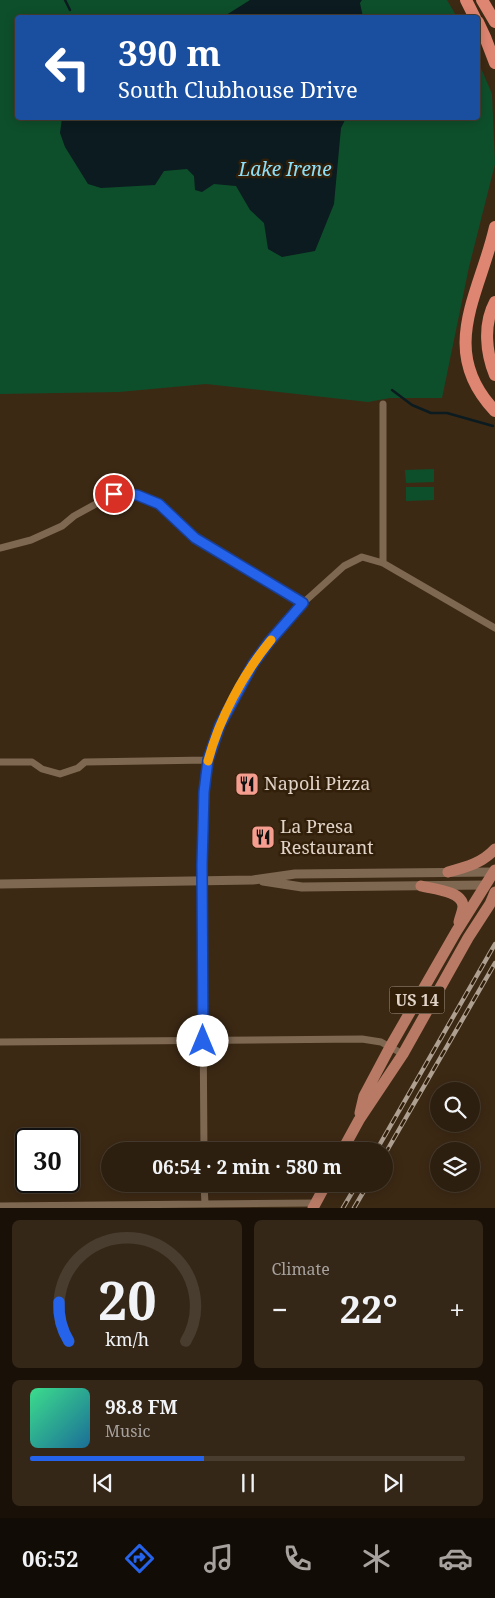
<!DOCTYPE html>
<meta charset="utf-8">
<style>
body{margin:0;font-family:"Noto Serif",serif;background:#352718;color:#f1f3f6;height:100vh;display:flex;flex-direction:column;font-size:19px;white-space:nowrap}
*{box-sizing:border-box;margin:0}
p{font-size:16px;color:#a7a29e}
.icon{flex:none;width:28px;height:28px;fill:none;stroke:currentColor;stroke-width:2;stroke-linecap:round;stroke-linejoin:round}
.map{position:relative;height:1208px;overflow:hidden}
.details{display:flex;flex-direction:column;gap:12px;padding:12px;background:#191108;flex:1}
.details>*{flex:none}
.guide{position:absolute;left:15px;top:15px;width:465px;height:105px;border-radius:5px;box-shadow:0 2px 12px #0003,0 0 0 1px #483d2f;background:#1a4fa0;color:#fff;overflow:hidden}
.fabs{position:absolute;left:430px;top:1082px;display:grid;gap:10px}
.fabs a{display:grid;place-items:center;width:50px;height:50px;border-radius:50%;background:#2d1f0f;box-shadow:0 2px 12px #0003,0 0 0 1px #483d2f;font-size:25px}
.speed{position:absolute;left:15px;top:1128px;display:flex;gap:10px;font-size:25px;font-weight:700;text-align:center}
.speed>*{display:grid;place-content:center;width:65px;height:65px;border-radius:50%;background:#2d1f0f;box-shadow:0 2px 12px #0003,0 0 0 1px #483d2f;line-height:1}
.speed .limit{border:2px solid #111;border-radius:8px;background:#fff;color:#111}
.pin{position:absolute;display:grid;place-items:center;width:42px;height:42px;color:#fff;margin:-21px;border:2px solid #fff;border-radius:50%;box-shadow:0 1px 5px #0007}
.me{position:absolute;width:55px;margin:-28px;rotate:0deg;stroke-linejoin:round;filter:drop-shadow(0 0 4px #0008)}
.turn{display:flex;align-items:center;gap:18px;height:105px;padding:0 20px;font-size:22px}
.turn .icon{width:65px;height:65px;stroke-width:2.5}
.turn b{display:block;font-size:35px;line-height:42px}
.big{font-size:38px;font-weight:700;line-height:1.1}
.details .widget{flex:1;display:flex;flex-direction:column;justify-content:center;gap:8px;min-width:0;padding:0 18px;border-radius:8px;background:#352718}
.details .dial{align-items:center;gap:0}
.dial svg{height:130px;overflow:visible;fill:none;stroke:#483d2f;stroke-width:7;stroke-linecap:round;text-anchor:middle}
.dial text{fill:#f1f3f6;stroke:none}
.song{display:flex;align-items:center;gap:15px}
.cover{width:60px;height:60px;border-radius:8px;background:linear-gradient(135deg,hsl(150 70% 55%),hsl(200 70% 35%))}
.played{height:5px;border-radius:2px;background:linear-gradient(90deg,#2563eb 40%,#483d2f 40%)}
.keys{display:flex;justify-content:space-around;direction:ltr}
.heat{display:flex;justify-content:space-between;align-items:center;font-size:28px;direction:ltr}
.details .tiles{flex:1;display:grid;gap:12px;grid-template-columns:1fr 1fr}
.widget:last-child{grid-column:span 2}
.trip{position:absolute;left:101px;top:1142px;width:292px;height:50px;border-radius:25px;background:#2d1f0f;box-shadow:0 2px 12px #0003,0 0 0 1px #483d2f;font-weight:700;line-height:50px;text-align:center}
.dock{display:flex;height:80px;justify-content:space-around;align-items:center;background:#120c06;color:#a7a29e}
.dock .icon{width:35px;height:35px}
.dock .selected{color:#2563eb}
.dock b{font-size:22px;color:#f1f3f6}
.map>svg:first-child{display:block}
.green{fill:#0e4f2b}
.water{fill:#0b1b1f}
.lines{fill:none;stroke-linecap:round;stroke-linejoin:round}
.stream{stroke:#0b1b1f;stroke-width:2.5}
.minor{stroke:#7e6852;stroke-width:7}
.tertiary{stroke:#7e6852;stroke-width:9}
.primary{stroke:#b87a65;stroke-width:11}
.motorway{stroke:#df8672;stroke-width:12}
.rail-casing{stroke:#aea091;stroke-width:4.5}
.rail{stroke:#321f0a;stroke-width:2.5;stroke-dasharray:8;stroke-linecap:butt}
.route-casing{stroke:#184099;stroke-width:12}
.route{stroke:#2563eb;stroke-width:9}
.slow{stroke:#f59e0b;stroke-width:9}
.labels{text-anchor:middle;stroke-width:5;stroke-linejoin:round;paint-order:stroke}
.shield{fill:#321f0a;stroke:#ac9d8e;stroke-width:1}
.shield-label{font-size:16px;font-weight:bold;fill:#e0d3c7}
.poi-label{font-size:18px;fill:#e0d3c7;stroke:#321f0a;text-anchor:start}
.water-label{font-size:19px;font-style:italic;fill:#8ee0f8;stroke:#321f0a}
</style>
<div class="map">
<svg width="495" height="1208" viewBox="0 0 495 1208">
<rect width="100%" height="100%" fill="#3c2914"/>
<path class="green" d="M0,0H447L457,17L18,18V118H478V61L492,94L495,164L469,267L442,398H390L368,402L206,384L119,392L0,394Z
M434,469V482L406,483L405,470Z
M406,487H434V500L406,501Z"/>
<path class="water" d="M250,0H362L360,3L363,17H223Z
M62,118H346L341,128L334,204L315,251L282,257L268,249L264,223L250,210L236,186L214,184L202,192L195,190L194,176L187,169L164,171L155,185L101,188L88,184L65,147L60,133Z"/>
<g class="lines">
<path class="stream" d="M65,0L70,10
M392,390L412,405L431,413H447L493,426"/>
<path class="minor" d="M383,404V563
M0,548L31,540L62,526L74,516L114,494L137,495L159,504L195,538L303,603
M0,762H32L42,769L60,774L78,768L85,762L208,760
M0,1042L362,1039L381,1042L403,1054
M204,1151L202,881L204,792L208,760L220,725L253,664L269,642L303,603L344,566L362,557L383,563L495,628
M204,1184L205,1204
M0,1206L316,1203"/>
<path class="tertiary" d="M263,881L302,887L486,885
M0,884L253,880L295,874L494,872"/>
<path class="primary" d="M448,872C467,867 482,863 495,849
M421,886C433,889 462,891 463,906C463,911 460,917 459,922
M360,1113L364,1096L390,1047L456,932L495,870
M342,1151L359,1120L403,1054L468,938L490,904L495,892
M313,1208L326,1184"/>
<path class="motorway" d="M466,0L475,18
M482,0L495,22
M478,22L485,37L495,63
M495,227C480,294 437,350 495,411
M495,302C483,324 486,353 495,375"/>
<g class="rail-casing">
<path id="rail" d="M376,1151L495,944
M385,1154L495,963
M343,1208L357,1184
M354,1208L368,1184"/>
</g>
<use href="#rail" class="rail"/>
</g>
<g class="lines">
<g class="route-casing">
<path id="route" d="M114,494L137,495L159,504L195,538L303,603L269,642L253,664L220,725L208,760L204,792L202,865L203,1041"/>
</g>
<use href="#route" class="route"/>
<path class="slow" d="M208,761C219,719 243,674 271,640"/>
</g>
<defs>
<g id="restaurant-square" transform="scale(1.25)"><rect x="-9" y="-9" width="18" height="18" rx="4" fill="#f59d8f" stroke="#321f0a"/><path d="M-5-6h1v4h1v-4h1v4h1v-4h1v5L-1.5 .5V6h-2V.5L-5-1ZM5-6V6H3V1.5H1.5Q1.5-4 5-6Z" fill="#111"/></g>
</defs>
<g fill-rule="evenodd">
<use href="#restaurant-square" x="247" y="784"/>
<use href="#restaurant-square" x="263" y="837"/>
</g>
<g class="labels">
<rect class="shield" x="389.5" y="986.5" width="55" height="27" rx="4"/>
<g class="shield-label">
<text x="417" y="1006">US 14</text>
</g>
<g class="poi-label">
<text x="264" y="790">Napoli Pizza</text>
<text x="280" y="833">La Presa<tspan x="280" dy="21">Restaurant</tspan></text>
</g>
<g class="water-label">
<text x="285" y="176">Lake Irene</text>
</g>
</g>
</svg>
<div class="fabs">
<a><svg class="icon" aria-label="search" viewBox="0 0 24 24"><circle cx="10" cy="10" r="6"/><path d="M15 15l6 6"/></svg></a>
<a><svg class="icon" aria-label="layers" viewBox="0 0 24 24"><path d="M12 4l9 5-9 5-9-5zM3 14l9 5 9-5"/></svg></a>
</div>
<div class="speed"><div class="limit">30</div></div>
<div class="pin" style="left:114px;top:494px;background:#d93025"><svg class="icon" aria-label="arrive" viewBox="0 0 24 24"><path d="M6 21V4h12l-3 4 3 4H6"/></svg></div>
<svg class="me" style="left:203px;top:1041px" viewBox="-20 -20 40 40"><circle r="19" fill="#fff"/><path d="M0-13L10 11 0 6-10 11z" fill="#2563eb"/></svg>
<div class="trip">06:54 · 2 min · 580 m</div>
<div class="guide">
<div class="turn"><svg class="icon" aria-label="left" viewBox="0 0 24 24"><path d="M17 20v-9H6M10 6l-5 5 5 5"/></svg><div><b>390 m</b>South Clubhouse Drive</div></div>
</div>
</div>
<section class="details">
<div class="tiles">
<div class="widget dial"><svg viewBox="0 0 100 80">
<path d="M14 69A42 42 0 1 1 86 69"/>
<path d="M14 69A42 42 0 0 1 8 45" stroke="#2563eb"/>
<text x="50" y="56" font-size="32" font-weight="700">20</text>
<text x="50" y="72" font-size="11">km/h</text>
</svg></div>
<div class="widget"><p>Climate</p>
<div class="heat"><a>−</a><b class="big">22°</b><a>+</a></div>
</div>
<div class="widget">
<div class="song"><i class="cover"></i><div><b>98.8 FM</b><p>Music</p></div></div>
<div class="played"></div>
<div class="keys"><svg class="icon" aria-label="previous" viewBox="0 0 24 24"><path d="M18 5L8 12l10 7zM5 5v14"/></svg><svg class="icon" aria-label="pause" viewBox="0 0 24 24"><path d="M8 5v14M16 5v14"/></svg><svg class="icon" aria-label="next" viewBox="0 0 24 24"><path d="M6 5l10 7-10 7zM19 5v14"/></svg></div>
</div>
</div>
</section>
<nav class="dock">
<b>06:52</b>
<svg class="icon selected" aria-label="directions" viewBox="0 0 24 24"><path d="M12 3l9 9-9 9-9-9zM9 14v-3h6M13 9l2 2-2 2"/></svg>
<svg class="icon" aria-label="music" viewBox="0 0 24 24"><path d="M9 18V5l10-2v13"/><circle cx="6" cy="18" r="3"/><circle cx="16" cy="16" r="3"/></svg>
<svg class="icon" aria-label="phone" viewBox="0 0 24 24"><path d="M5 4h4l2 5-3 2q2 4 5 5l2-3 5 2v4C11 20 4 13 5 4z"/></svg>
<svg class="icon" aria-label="climate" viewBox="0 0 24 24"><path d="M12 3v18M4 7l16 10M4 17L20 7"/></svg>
<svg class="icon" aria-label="car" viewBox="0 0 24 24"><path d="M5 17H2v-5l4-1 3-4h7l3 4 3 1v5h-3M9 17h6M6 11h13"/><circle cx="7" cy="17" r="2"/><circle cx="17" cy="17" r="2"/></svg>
</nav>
